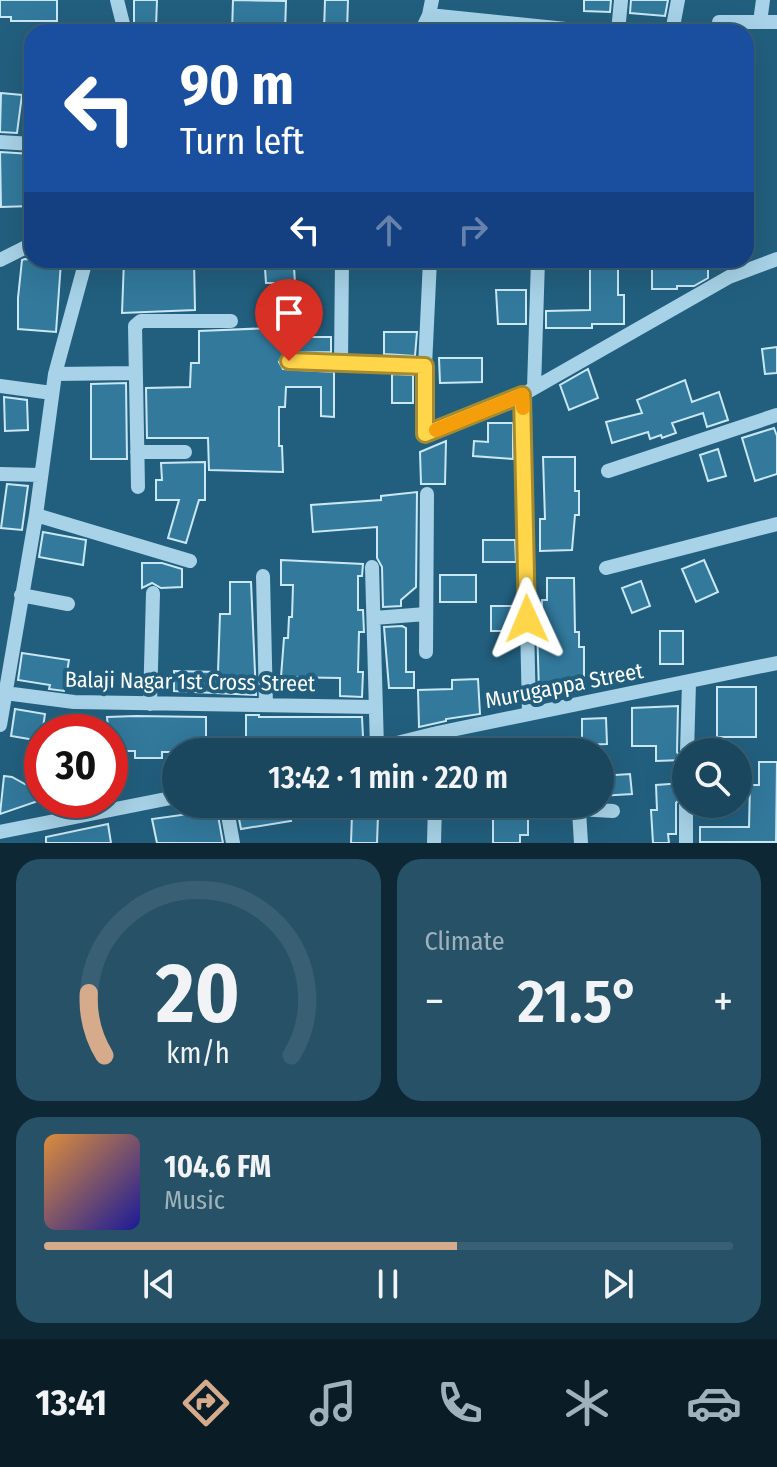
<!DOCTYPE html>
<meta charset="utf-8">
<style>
body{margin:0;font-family:"Fira Sans Condensed",sans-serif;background:#275167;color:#f1f3f6;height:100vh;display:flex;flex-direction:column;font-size:30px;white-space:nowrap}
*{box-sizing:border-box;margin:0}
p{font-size:26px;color:#9fb2bc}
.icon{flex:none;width:44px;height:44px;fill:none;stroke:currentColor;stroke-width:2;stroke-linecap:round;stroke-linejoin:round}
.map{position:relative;height:843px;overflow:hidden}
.details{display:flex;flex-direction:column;gap:16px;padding:16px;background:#0e2734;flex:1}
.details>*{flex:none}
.hud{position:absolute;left:24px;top:24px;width:730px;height:244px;border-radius:24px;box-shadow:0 8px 32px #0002,0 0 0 2px #385f73;background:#1a4fa0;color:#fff;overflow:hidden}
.tools{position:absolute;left:672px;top:738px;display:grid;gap:16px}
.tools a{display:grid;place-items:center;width:80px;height:80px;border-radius:50%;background:#1a475e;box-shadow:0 8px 32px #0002,0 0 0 2px #385f73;font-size:40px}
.speed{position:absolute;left:24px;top:714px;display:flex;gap:16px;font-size:40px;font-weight:700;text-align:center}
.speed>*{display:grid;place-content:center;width:104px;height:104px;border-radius:50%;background:#1a475e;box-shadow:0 8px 32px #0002,0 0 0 2px #385f73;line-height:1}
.speed .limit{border:12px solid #d22;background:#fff;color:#111}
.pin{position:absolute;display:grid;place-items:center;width:68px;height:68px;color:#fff;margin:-82px -34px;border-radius:50% 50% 50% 0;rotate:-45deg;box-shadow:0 0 8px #0007}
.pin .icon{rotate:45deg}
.me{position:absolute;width:88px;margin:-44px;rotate:359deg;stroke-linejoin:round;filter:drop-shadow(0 0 6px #0008)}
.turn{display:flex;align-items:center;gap:28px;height:168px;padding:0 24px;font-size:36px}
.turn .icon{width:104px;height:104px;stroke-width:2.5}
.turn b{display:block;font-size:56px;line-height:68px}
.lanes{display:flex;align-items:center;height:76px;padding:0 24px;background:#0003;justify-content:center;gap:40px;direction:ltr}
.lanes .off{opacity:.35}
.big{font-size:60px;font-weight:600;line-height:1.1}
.details .tile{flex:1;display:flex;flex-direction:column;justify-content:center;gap:12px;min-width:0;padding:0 28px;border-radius:24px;background:#275167}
.details .dial{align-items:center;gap:0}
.dial svg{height:208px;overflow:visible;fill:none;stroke:#385f73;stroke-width:7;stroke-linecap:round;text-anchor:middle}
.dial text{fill:#f1f3f6;stroke:none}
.song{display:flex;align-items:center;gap:24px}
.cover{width:96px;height:96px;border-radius:12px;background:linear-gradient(135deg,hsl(30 70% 55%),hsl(240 70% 35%))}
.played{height:8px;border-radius:4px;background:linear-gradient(90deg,#d6ab8b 60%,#385f73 60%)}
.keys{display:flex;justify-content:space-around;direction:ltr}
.heat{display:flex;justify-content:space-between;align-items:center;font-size:44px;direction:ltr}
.details .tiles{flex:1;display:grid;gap:16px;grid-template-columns:1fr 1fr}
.tile:last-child{grid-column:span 2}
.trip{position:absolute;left:162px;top:738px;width:452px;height:80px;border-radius:40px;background:#1a475e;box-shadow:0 8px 32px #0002,0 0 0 2px #385f73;font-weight:600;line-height:80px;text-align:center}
.tab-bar{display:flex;height:128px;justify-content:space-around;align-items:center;background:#0a1c26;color:#9fb2bc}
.tab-bar .icon{width:56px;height:56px}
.tab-bar .on{color:#d6ab8b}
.tab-bar b{font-size:36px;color:#f1f3f6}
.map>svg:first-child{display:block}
.building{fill:#32799c;stroke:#cae7f5;stroke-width:2}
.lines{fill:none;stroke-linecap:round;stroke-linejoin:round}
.minor{stroke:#a7d2e7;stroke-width:14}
.route-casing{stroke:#a68a30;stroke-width:20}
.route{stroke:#ffd54a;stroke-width:14}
.slow{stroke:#f59e0b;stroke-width:14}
.labels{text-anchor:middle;stroke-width:8;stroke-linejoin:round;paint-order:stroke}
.street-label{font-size:22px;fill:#fff;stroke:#225f7e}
</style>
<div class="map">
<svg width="777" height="843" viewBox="0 0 777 843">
<rect width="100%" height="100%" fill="#225f7e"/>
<path class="building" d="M0,0H57V21H11V17H0Z
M134,0H157L156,27L134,26Z
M233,0L286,1L285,32H232Z
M325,0H348L347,31H324Z
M584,0H611L610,12L584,11Z
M631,0H668L665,16L630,13Z
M1,93L22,95L17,133L0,132Z
M0,152L32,154V206L1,207Z
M25,259L61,262L56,332L18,329V298L22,260Z
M124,260H194L195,310L122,313Z
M590,260H618V295H624V324H592V328H546V311L590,310Z
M652,260H708V278L694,286H677V289H652Z
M294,267L295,283H266L265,268Z
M496,290H526V324H498Z
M271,324H304V337H331V352L284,353L279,362L283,369L334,372V417L321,416V387H286L285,407H279V446H282L283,472L209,470L208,438H147L146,388L190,387L191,363H199V331L271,328Z
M384,332H417L415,356L384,354Z
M777,347V373L765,374L762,349Z
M439,358H482V382L440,383Z
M588,369L598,398L569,410L560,385Z
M392,374L413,375V403H392Z
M685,380L692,402L719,392L728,420L707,427L703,413L672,423L676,433L662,438L661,435L650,439L648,432L612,443L606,422L642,413L637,400Z
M126,383L127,459H91V384Z
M4,397L27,400L28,430L5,431Z
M488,423H513V459L473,456L474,441L488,442Z
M774,428L777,436V474L755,481L742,438Z
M446,441L445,484H421L420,452Z
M718,449L726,476L708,481L700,455Z
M543,457H575V491H579V515H575L572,550L540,551V519H545Z
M205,462V500H199L186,543L168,538L179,500H156V480H162L161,463Z
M7,484L28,486L22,530L1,528Z
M417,492L416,587L401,600V606L383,607L382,567L377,558V527L313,532L311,505L381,500V496Z
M43,532L86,540L83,565L39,557Z
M483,540H515L516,562H483Z
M281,560L363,564L362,576H358V610H363L364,632H359L358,672H363L362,697L340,696V678L281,677L284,638H288L289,617H292L293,585H281Z
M704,560L718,592L696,602L682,569Z
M142,563H162L182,569V587L161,588L152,583L142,588Z
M440,575H476V602H440Z
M547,578H574L575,632H579V647H584V692H539L537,624H542V600H547Z
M641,581L650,606L632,613L622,588Z
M230,582H251L256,695L174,691V671L218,672L220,614H230Z
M491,606H517V631H491Z
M402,626L406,628V672H414V688H389L384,627Z
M660,631H683V664H660Z
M22,653L69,660L64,691L49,689L50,685L18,680Z
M478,679L480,714L446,719V721L419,727L418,690L452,689V680Z
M717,687H756V737H717Z
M678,706L677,752L682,760L656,761V746H632V708Z
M15,709L45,714L41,741L11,736Z
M246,715H259V717H362L363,737L315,749V752H246Z
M136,716L206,717V752H162V758H135V751H110L107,717Z
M606,718L607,744L582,745V719Z
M759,762H777L776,842H700V827H749L750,785H759Z
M630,774L632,794L600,796V776Z
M4,776L12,777L39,792L38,801L0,814Z
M683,783V795L676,803V834H668L669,843H653L651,810H657L656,785Z
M236,804H286L291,821L241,829Z
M217,810L223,843H157L152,819Z
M352,814L378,815L377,843H351Z
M493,814L528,816V835H520V843H493Z
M108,824L111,843H46V837Z"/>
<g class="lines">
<path class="minor" d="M117,0L125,32
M429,15L595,32
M719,22H777
M760,22L763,0
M421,32L429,15L432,0
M618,32L621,0
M672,32L678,0
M0,142L32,144
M0,260L32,244
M342,260L341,362L425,366
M430,260L425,366V434L522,395L729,277L777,259
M289,361L341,362
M55,374L135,373
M0,386L52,393
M534,388L538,260
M522,395L529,714
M137,452H185
M608,471L777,415
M0,474L40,475
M138,487L135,326L141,321H231
M36,515L190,561
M372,567L377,748
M606,568L777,524
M263,576L266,705
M21,595L68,604
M374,618L426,614
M426,652L427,494
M5,693L74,702L375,707
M150,704L153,593
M0,725L36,515L55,374L86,260
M361,752L437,733L777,663
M437,752V733
M687,752L689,683
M226,804L233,843
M492,804L613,811
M579,811L581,843
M0,832L176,797
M434,843L435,804
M686,843V804"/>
</g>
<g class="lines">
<g class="route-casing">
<path id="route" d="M289,361L425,366V434L522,395L527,619"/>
</g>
<use href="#route" class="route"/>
<path class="slow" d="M436,430L522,395L523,408"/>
</g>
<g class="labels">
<g class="street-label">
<text transform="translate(190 681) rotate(1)" y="8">Balaji Nagar 1st Cross Street</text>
<text transform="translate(564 685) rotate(-11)" y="8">Murugappa Street</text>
</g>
</g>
</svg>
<div class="tools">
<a><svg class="icon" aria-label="search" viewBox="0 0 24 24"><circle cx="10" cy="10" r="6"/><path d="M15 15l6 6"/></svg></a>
</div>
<div class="speed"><div class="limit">30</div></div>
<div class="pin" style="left:289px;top:361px;background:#d93025"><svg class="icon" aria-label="arrive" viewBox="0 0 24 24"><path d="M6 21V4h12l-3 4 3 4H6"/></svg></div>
<svg class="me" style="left:527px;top:619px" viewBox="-20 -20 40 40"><path d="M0-17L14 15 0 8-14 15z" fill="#ffd54a" stroke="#fff" stroke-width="4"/></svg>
<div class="trip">13:42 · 1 min · 220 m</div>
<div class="hud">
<div class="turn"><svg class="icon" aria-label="left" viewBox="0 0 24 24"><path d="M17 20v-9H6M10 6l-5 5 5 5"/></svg><div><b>90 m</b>Turn left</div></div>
<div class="lanes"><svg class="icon" aria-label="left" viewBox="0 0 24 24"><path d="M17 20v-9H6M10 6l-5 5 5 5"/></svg><svg class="icon off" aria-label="ahead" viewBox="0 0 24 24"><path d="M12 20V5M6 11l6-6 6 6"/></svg><svg class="icon off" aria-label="right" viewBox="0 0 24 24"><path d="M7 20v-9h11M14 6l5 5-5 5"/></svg></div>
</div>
</div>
<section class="details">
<div class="tiles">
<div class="tile dial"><svg viewBox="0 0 100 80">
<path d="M14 69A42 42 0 1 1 86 69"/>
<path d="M14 69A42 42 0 0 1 8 45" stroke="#d6ab8b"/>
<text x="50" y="56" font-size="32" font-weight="700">20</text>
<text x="50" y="72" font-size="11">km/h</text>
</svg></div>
<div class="tile"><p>Climate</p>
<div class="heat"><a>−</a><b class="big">21.5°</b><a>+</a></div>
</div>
<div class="tile">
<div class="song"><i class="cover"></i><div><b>104.6 FM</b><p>Music</p></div></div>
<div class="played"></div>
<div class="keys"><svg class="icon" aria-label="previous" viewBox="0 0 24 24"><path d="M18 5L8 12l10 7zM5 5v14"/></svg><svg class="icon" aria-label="pause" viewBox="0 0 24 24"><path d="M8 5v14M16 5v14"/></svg><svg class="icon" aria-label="next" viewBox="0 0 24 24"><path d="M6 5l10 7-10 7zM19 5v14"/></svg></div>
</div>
</div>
</section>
<nav class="tab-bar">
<b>13:41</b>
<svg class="icon on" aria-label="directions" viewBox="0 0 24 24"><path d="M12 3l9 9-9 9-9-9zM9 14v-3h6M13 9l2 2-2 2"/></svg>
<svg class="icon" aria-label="music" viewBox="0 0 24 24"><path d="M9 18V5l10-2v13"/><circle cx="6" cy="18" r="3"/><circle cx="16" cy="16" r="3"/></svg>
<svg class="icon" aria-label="phone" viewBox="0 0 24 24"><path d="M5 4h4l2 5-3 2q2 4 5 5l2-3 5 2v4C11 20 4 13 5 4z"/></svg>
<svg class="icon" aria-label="climate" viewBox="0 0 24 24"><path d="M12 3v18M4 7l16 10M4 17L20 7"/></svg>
<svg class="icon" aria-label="car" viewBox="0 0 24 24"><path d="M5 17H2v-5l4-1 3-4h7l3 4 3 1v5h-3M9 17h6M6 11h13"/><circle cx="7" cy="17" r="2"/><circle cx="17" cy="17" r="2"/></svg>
</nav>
